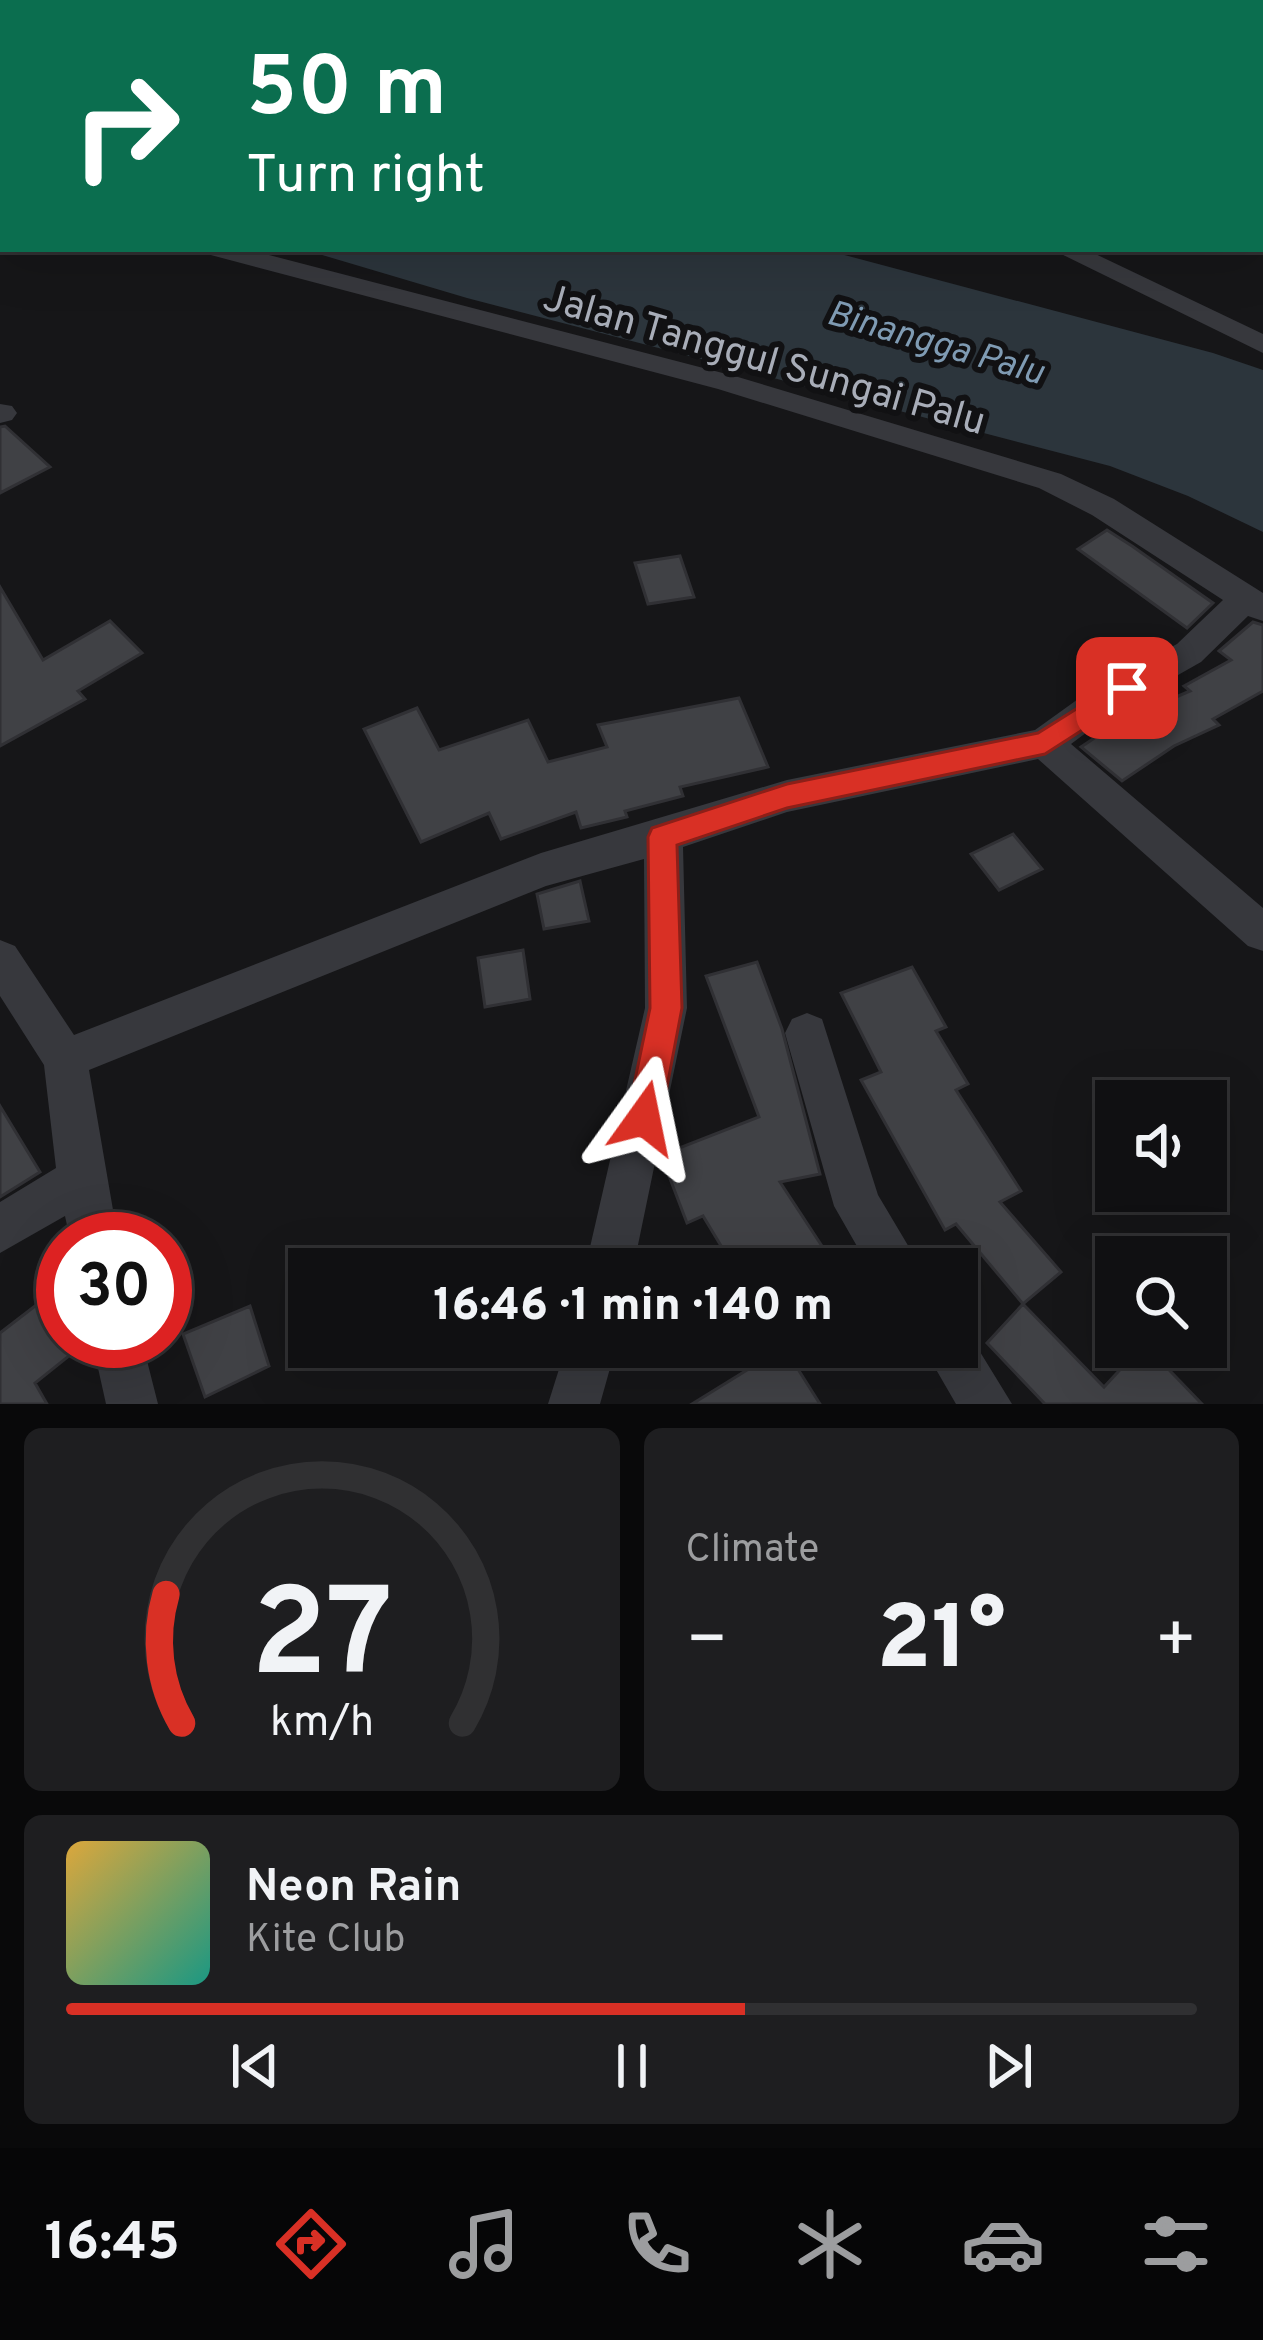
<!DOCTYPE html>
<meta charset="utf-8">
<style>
body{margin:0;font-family:Overpass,sans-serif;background:#1e1e20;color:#f1f3f6;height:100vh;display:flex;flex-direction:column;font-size:45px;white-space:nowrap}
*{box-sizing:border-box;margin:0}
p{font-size:39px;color:#9c9d9f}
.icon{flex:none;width:66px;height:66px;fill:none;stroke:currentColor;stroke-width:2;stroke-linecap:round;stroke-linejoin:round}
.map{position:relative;height:1404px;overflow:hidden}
.sheet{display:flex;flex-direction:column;gap:24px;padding:24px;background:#09090a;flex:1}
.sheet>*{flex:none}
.hud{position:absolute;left:0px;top:0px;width:1263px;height:252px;box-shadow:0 12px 48px #0002,0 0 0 3px #303032;background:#0b6e4f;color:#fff;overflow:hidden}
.controls{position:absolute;left:1095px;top:1080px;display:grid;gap:24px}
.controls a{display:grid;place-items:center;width:132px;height:132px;border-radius:0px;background:#101012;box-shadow:0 12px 48px #0002,0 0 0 3px #303032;font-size:60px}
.speed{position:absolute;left:36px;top:1212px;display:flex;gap:24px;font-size:60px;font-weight:700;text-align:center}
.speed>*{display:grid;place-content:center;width:156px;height:156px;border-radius:50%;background:#101012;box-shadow:0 12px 48px #0002,0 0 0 3px #303032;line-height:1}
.speed .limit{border:18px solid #d22;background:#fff;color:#111}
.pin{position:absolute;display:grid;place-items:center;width:102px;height:102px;color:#fff;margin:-51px;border-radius:24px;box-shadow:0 6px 18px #0006}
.me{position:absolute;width:132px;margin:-66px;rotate:12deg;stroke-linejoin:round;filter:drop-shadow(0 0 9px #0008)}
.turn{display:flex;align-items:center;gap:42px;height:252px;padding:0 48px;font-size:54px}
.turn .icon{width:156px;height:156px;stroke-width:2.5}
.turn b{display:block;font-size:84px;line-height:102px}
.big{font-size:90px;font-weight:800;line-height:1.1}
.sheet .widget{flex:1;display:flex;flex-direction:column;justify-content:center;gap:18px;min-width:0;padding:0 42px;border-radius:18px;background:#1e1e20}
.sheet .dial{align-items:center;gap:0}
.dial svg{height:312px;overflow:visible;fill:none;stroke:#303032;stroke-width:7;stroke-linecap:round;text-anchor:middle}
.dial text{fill:#f1f3f6;stroke:none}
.song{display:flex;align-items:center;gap:36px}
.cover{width:144px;height:144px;border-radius:18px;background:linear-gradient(135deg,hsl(40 70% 55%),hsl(170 70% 35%))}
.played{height:12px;border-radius:6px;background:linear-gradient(90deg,#d93025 60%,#303032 60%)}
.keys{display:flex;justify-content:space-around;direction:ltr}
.heat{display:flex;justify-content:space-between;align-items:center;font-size:66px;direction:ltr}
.sheet .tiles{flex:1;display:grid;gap:24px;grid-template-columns:1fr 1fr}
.widget:last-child{grid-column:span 2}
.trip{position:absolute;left:288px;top:1248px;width:690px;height:120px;border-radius:0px;background:#101012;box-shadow:0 12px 48px #0002,0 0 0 3px #303032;font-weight:800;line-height:120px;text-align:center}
.tab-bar{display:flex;height:192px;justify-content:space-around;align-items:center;background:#060607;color:#9c9d9f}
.tab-bar .icon{width:84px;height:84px}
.tab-bar .active{color:#d93025}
.tab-bar b{font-size:54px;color:#f1f3f6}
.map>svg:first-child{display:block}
.water{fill:#2c353c}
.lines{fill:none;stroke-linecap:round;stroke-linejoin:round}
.stream{stroke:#2c353c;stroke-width:8}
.building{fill:#404145;stroke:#303034;stroke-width:3}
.minor{fill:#37383d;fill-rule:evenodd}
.route{fill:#d93025;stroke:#8d1f18;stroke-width:3}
.labels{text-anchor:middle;stroke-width:12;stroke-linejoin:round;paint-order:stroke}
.far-water-label{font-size:36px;font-style:italic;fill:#7f9bb3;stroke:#111113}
.street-label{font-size:39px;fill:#a8adb8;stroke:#111113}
</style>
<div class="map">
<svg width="1263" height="1404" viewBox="0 0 1263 1404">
<rect width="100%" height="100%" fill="#161618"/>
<path class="water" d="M302,249H822L1213,353L1263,370V532L1188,496L1110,466L467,298Z"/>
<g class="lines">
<path class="stream" d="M516,3L521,0"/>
</g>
<path class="building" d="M5,426L50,467L0,493V427Z
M1107,530L1132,546L1213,603L1187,628L1078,549Z
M680,556L694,597L648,604L635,563Z
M0,587L43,660L110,621L142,653L78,691L85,699L0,746Z
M1253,622L1263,625V691L1213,719L1219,725L1174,746L1122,781L1081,747L1120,721L1190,691L1184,686L1231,660L1219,651Z
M739,698L768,767L680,787L683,796L625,811L627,817L581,828L576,812L501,839L489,813L421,842L364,729L417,708L439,750L528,720L548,762L607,747L598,725Z
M1013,834L1042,869L999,890L971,854Z
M580,881L589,921L544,929L537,894Z
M523,950L530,999L485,1007L478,958Z
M757,962L782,1029L820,1174L780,1182L837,1269H735L703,1216L687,1223L661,1155L759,1117L706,976Z
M912,967L946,1027L936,1031L968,1084L956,1090L1021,1191L1000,1202L1061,1272L1023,1304L956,1224L945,1230L861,1080L881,1072L841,993Z
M0,1106L40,1172L0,1197Z
M48,1296L63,1321V1341H75L79,1348L35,1383L47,1404H0V1333Z
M1023,1304L1104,1387L1141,1347H1147L1202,1404H1045L987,1343Z
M250,1306L269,1366L205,1397L183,1334Z
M784,1347L820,1404H692Z"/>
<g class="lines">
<path class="minor" d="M0,22H3V35H0Z
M0,184H3V199H0Z
M203,249H246L738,377L1061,474L1114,499L1263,593V621L1248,616L1201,662L1118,709L1071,744L1263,908V951L1248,946L1038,759L787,812L683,847L687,1008L633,1269H585L645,1008L644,859L546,886L89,1070L118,1239H70L65,1216L0,1253V1202L56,1168L44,1065L0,996V940L15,946L74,1035L541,853L787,780L1035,730L1092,689L1177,644L1223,600L1092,515L1039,488L718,389L207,254Z
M1051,249H1085L1263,334V353Z
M0,404L12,406L17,413L12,420L0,423Z
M807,1013L822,1019L878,1195L922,1269H870L834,1206L785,1033L792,1019Z
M957,1326L966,1329L1012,1404H956L923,1347H957Z
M92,1341H142L158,1404H106Z
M566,1347H616L600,1404H548Z"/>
</g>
<path class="route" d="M1127,677L1137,681L1141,688L1137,695L1045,754L787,808L677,845L682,1008L661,1118L656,1130L644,1135L632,1130L627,1118L650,1008L648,837L652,828L787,784L1038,733Z"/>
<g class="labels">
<g class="far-water-label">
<text transform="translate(936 341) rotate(16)" y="13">Binangga Palu</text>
</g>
<g class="street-label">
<text transform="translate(765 358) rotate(16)" y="14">Jalan Tanggul Sungai Palu</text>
</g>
</g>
</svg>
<div class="controls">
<a><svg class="icon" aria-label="sound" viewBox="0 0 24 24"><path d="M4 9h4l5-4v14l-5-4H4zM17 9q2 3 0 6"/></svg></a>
<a><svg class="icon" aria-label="search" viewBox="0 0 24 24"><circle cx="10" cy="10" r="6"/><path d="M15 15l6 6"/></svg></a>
</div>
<div class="speed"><div class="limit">30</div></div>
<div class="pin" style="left:1127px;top:688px;background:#d93025"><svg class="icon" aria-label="arrive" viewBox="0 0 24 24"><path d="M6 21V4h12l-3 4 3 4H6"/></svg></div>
<svg class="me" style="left:644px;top:1118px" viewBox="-20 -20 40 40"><path d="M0-17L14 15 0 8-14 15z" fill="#d93025" stroke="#fff" stroke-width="4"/></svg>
<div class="trip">16:46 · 1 min · 140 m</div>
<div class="hud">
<div class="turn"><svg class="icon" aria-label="right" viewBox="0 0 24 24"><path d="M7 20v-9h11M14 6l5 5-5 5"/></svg><div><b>50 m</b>Turn right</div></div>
</div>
</div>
<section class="sheet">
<div class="tiles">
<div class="widget dial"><svg viewBox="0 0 100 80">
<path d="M14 69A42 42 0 1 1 86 69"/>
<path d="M14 69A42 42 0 0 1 10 36" stroke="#d93025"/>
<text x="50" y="56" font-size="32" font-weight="700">27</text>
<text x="50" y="72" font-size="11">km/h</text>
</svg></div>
<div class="widget"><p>Climate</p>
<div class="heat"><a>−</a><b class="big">21°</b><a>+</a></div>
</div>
<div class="widget">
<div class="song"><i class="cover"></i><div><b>Neon Rain</b><p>Kite Club</p></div></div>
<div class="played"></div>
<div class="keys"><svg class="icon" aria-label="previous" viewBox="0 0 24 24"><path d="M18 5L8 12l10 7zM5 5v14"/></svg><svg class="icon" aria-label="pause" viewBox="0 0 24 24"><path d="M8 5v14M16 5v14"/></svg><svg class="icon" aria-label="next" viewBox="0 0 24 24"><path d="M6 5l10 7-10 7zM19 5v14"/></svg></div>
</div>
</div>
</section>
<nav class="tab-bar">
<b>16:45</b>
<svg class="icon active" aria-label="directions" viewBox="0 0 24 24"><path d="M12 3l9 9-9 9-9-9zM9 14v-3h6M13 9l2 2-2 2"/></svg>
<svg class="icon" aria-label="music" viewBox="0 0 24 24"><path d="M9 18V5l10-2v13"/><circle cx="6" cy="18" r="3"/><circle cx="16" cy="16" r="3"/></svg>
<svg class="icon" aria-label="phone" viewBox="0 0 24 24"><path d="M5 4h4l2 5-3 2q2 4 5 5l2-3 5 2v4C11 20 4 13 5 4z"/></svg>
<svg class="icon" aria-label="climate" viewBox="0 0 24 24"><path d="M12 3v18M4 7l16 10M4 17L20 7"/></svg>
<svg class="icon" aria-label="car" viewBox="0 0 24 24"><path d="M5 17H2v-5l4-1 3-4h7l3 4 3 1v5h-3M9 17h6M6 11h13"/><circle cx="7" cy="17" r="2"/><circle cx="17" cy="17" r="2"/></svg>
<svg class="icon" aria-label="filters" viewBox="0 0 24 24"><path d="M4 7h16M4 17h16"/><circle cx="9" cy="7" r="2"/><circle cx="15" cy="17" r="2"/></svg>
</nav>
